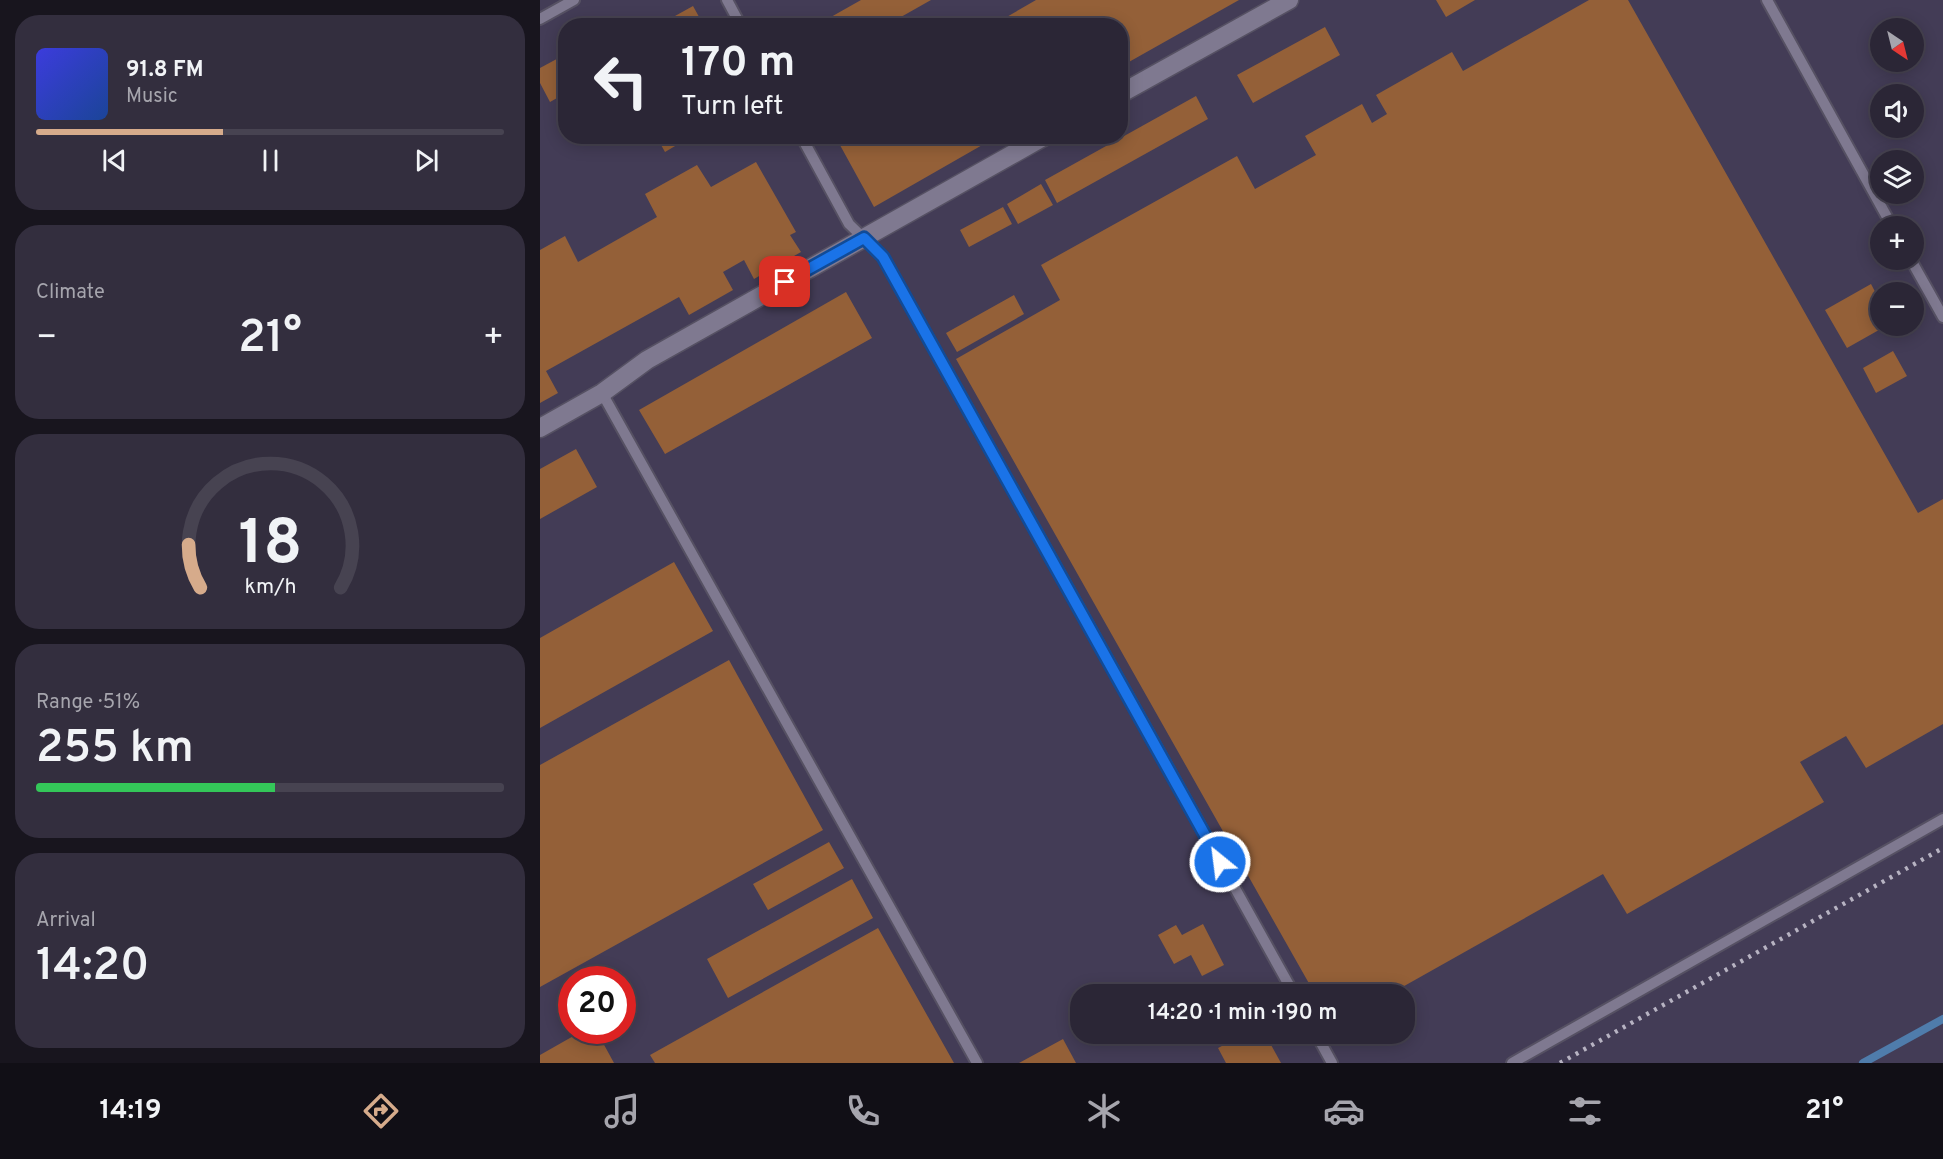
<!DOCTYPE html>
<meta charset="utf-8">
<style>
body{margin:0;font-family:Overpass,sans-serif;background:#332e3e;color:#f1f3f6;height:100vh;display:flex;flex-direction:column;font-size:22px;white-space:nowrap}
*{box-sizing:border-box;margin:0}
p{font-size:20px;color:#a6a5ad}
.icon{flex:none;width:33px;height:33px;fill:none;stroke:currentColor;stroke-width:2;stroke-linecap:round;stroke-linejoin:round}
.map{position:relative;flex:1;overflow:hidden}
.panel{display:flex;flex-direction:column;gap:15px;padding:15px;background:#18151e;width:540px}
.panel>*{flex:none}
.guide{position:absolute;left:18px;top:18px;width:570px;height:126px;border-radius:24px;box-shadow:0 3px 15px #0003,0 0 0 2px #474351;background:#2b2636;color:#f1f3f6;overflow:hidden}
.needle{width:39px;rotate:145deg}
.tools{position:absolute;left:1330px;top:18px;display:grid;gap:12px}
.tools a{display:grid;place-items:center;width:54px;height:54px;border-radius:50%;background:#2b2636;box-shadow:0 3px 15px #0003,0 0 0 2px #474351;font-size:30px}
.speed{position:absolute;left:18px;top:966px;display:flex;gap:12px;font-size:30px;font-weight:700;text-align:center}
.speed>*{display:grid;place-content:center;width:78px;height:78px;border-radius:50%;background:#2b2636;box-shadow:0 3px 15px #0003,0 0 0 2px #474351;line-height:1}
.speed .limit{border:9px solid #d22;background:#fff;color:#111}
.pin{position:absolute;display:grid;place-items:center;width:51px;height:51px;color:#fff;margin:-26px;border-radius:12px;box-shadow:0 3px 9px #0006}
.me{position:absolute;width:66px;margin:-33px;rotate:331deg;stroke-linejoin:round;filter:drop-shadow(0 0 4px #0008)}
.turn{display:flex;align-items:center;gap:21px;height:126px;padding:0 24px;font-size:27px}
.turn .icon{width:78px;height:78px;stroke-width:2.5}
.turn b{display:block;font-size:42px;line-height:51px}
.big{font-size:45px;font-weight:600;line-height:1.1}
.panel .tile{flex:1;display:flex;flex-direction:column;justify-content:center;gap:9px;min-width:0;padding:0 21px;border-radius:24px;background:#332e3e}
.panel .dial{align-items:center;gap:0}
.dial svg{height:156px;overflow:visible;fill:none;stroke:#474351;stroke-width:7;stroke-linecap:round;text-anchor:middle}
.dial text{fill:#f1f3f6;stroke:none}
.song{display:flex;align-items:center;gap:18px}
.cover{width:72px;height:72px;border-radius:9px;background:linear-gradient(135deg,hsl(240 70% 55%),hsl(220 70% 35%))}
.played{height:6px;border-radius:3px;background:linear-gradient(90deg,#d6ab8b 40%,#474351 40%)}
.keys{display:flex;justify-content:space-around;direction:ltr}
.heat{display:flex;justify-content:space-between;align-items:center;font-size:33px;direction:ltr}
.charge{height:9px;border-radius:4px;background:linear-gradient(90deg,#34c759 51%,#474351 0)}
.trip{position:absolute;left:530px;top:984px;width:345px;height:60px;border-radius:24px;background:#2b2636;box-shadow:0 3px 15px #0003,0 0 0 2px #474351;font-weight:600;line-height:60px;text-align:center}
.dock{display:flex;height:96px;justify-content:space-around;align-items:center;background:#110f16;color:#a6a5ad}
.dock .icon{width:42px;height:42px}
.dock .on{color:#d6ab8b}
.dock b{font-size:27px;color:#f1f3f6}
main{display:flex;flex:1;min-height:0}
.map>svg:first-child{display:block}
.built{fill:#433c56;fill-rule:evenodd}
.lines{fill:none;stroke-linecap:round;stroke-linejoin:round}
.stream{stroke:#4f7cab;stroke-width:8}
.building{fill:#946038}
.lane-casing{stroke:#565163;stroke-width:14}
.street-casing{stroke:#565163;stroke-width:21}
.lane{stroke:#7f7990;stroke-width:10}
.street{stroke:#7f7990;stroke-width:18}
.rail{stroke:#b7b3c2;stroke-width:4.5;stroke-dasharray:3 6;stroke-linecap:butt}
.route-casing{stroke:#114b97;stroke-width:15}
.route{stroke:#1a73e8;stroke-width:10}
</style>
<main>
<section class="panel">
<div class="tile">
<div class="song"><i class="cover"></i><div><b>91.8 FM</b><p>Music</p></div></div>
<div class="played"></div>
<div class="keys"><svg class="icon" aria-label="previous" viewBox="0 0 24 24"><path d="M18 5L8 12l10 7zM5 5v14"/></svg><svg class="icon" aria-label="pause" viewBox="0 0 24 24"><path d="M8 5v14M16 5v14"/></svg><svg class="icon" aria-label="next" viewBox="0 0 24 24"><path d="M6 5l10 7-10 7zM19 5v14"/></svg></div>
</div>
<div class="tile"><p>Climate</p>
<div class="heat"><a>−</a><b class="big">21°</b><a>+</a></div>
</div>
<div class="tile dial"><svg viewBox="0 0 100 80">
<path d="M14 69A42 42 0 1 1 86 69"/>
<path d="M14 69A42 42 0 0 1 8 47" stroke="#d6ab8b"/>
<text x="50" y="56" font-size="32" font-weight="700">18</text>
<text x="50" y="72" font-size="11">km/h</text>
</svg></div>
<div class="tile"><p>Range · 51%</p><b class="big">255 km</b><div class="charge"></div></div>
<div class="tile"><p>Arrival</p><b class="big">14:20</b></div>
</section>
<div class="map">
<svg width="1403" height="1063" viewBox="0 0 1403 1063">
<rect width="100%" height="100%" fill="#393348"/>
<path class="built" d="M0,0H1403V1063H0ZM26,26H580V136H26ZM1341,28H1374V62H1341ZM1341,94H1374V128H1341ZM1341,160H1374V194H1341ZM1341,226H1374V260H1341ZM1341,292H1374V326H1341ZM32,980H82V1030H32ZM540,994H864V1034H540Z"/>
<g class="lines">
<path class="stream" d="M1323,1063L1403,1019"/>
</g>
<path class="building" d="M321,0H391L345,26H275Z
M496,0H699L580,67V26H451Z
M896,0H935L906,17Z
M1049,0H1088L1378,513L1403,499V724L1326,768L1306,736L1260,762L1284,802L1087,914L1063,874L850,994H775L416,359L520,300L501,265L697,156L715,189L776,155L765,136L822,104L832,123L847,114L836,95L912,52L923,71Z
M153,6L163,24L117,26Z
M785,27L800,55L713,103L697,75Z
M26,54V93L10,102L0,83V68Z
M656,96L668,119L517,203L505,180Z
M116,136H152L125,152Z
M295,136H458L334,207Z
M216,162L256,232L250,235L261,252L214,279L204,260L183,272L193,290L149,315L139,297L6,371L18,393L0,403V250L25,236L38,262L117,217L105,194L157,165L171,187Z
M501,184L513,205L478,224L467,204Z
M463,207L472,224L429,247L420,230Z
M1331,284L1341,303V326H1346L1307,348L1285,310Z
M306,292L332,338L125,454L99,410Z
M474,295L484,314L417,352L406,333Z
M1353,351L1367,376L1336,393L1323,368Z
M36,449L57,487L0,519V469Z
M134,562L173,631L0,728V638Z
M189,660L283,830L0,987V765Z
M289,842L304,868L228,910L213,884Z
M312,879L333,918L188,998L167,959Z
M663,924L684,965L662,976L651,955L634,964L618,935L636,925L642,935Z
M338,928L414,1063H115L110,1055Z
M44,1030H56L74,1063H0V1055Z
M705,1034H725L741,1063H686L678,1048Z
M523,1039L536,1063H479Z"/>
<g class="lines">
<g class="lane-casing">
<path id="lane" d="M187,0L201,26
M1227,0L1352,226
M0,19L34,0
M261,136L309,224L343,257L754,994
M1371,260L1403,317
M62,393L437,1063
M776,1034L792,1063
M972,1063L1403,819"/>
</g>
<g class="street-casing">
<path id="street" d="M580,94L749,0
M0,428L62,393L107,360L505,136"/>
</g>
<use href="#lane" class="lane"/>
<use href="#street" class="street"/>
<path class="rail" d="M1020,1063L1403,848"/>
</g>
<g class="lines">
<g class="route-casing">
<path id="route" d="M245,282L324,238L343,257L680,862"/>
</g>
<use href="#route" class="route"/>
</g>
</svg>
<div class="tools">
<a><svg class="needle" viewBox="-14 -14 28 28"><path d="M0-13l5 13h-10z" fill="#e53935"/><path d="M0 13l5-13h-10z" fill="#a6a5ad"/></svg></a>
<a><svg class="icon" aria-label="sound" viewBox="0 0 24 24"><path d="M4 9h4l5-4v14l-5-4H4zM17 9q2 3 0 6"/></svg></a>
<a><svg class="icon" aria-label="layers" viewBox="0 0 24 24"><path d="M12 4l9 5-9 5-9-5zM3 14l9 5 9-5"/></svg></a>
<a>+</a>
<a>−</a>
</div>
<div class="speed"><div class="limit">20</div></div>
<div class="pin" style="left:245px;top:282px;background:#d93025"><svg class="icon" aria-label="arrive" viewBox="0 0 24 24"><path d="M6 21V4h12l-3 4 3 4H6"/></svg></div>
<svg class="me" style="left:680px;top:862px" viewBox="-20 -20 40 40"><circle r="17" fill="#1a73e8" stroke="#fff" stroke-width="3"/><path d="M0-11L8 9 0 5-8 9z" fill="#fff"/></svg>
<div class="trip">14:20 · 1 min · 190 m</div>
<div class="guide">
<div class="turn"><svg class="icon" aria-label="left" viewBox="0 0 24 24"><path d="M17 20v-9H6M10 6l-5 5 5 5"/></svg><div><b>170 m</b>Turn left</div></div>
</div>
</div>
</main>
<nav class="dock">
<b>14:19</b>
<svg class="icon on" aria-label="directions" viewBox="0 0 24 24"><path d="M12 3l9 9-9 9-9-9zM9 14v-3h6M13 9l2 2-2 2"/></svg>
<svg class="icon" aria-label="music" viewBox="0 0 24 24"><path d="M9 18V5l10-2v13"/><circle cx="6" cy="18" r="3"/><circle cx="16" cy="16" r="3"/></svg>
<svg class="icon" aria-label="phone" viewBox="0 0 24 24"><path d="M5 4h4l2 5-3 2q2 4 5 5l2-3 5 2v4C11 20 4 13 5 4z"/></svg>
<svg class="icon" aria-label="climate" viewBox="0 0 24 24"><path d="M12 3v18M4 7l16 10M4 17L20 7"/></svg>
<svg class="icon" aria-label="car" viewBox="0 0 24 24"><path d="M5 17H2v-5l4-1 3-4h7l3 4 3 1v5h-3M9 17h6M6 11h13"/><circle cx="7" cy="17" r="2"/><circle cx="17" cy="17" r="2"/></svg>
<svg class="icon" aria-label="filters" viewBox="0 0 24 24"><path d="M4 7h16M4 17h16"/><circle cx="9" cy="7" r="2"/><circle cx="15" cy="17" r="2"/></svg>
<b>21°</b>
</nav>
